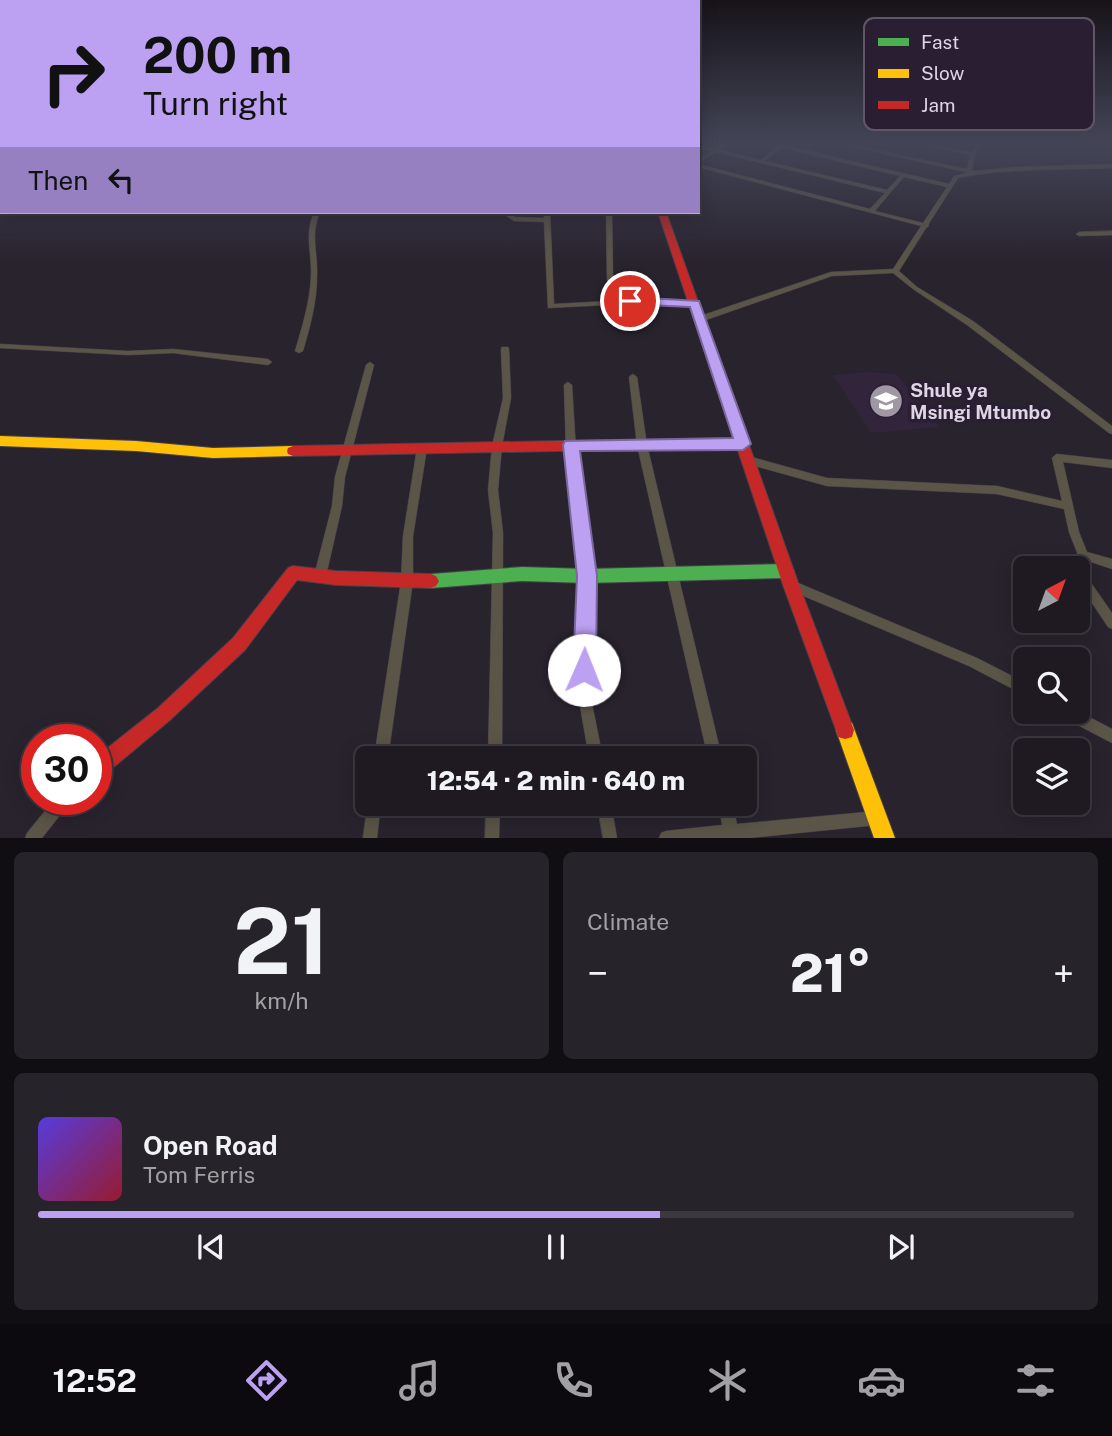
<!DOCTYPE html>
<meta charset="utf-8">
<style>
body{margin:0;font-family:"Public Sans",sans-serif;background:#27232a;color:#f1f3f6;height:100vh;display:flex;flex-direction:column;font-size:26px;white-space:nowrap}
*{box-sizing:border-box;margin:0}
p{font-size:23px;color:#a1a1a5}
.icon{flex:none;width:38px;height:38px;fill:none;stroke:currentColor;stroke-width:2;stroke-linecap:round;stroke-linejoin:round}
.map{position:relative;height:838px;overflow:hidden}
.side{display:flex;flex-direction:column;gap:14px;padding:14px;background:#110e13;flex:1}
.side>*{flex:none}
.hud{position:absolute;left:0px;top:0px;width:700px;height:214px;box-shadow:0 4px 18px #0003,0 0 0 2px #3c3840;background:#bca0f2;color:#111;overflow:hidden}
.needle{width:46px;rotate:41deg}
.controls{position:absolute;left:1013px;top:556px;display:grid;gap:14px}
.controls a{display:grid;place-items:center;width:77px;height:77px;border-radius:10px;background:#1f1a22;box-shadow:0 4px 18px #0003,0 0 0 2px #3c3840;font-size:35px}
.speed{position:absolute;left:21px;top:724px;display:flex;gap:14px;font-size:35px;font-weight:700;text-align:center}
.speed>*{display:grid;place-content:center;width:91px;height:91px;border-radius:50%;background:#1f1a22;box-shadow:0 4px 18px #0003,0 0 0 2px #3c3840;line-height:1}
.speed .limit{border:10px solid #d22;background:#fff;color:#111}
.pin{position:absolute;display:grid;place-items:center;width:60px;height:60px;color:#fff;margin:-30px;border:4px solid #fff;border-radius:50%;box-shadow:0 2px 7px #0007}
.me{position:absolute;width:77px;margin:-38px;rotate:1deg;stroke-linejoin:round;filter:drop-shadow(0 0 5px #0008)}
.turn{display:flex;align-items:center;gap:24px;height:147px;padding:0 28px;font-size:32px}
.turn .icon{width:91px;height:91px;stroke-width:2.5}
.turn b{display:block;font-size:49px;line-height:60px}
.then{display:flex;align-items:center;height:66px;padding:0 28px;background:#0003;gap:14px;font-size:26px}
.big{font-size:52px;font-weight:800;line-height:1.1}
.side .widget{flex:1;display:flex;flex-direction:column;justify-content:center;gap:10px;min-width:0;padding:0 24px;border-radius:10px;background:#27232a}
.side .dial{align-items:center;gap:0}
.dial b{font-size:91px;line-height:1}
.song{display:flex;align-items:center;gap:21px}
.cover{width:84px;height:84px;border-radius:10px;background:linear-gradient(135deg,hsl(250 70% 55%),hsl(350 70% 35%))}
.played{height:7px;border-radius:4px;background:linear-gradient(90deg,#bca0f2 60%,#3c3840 60%)}
.keys{display:flex;justify-content:space-around;direction:ltr}
.heat{display:flex;justify-content:space-between;align-items:center;font-size:38px;direction:ltr}
.side .tiles{flex:1;display:grid;gap:14px;grid-template-columns:1fr 1fr}
.widget:last-child{grid-column:span 2}
.trip{position:absolute;left:355px;top:746px;width:402px;height:70px;border-radius:10px;background:#1f1a22;box-shadow:0 4px 18px #0003,0 0 0 2px #3c3840;font-weight:800;line-height:70px;text-align:center}
.tabs{display:flex;height:112px;justify-content:space-around;align-items:center;background:#0c0a0e;color:#a1a1a5}
.tabs .icon{width:49px;height:49px}
.tabs .active{color:#bca0f2}
.tabs b{font-size:32px;color:#f1f3f6}
.map>svg:first-child{display:block}
.built{fill:#32243b}
.lines{fill:none;stroke-linecap:round;stroke-linejoin:round}
.street-casing{stroke:#46404a;stroke-width:1}
.fast-casing{stroke:#46404a;stroke-width:2}
.slow-casing{stroke:#46404a;stroke-width:2}
.jam-casing{stroke:#46404a;stroke-width:2}
.street{fill:#5b5548;fill-rule:evenodd}
.fast{fill:#4caf50;fill-rule:evenodd}
.slow{fill:#ffc107;fill-rule:evenodd}
.jam{fill:#c62828;fill-rule:evenodd}
.route{fill:#bca0f2;stroke:#7a689d;stroke-width:2}
.labels{text-anchor:middle;stroke-width:7;stroke-linejoin:round;paint-order:stroke}
.poi-label{font-size:19px;font-weight:bold;fill:#ded6e4;stroke:#2a1f32;text-anchor:start}
.key{fill:#2a1f32;stroke:#605667;stroke-width:2}
.key-label{font-size:19px;fill:#ded6e4}
</style>
<div class="map">
<svg width="1112" height="838" viewBox="0 0 1112 838">
<rect width="100%" height="100%" fill="#29232e"/>
<path class="built" d="M868,372L896,374L940,427L871,433L833,375Z"/>
<g class="lines">
<g class="street-casing">
<path id="street" d="M722,144H727L720,150L761,160L780,144H785L784,145L949,184L954,176L966,173V172L839,144H848L967,169L970,155L921,144H930L972,152L978,144H983L975,154L972,170L975,171L1015,167L1112,164V168C1060,170 1009,168 958,178L928,225L929,226L926,228L899,271L917,287L973,321L1112,426V434L1109,433L967,325L913,289L893,273L832,276L703,321H697V317L831,272L893,269L921,226L698,167V164L870,209L885,193L716,152L698,163V160L712,151L698,148V145L715,149ZM782,148L900,176L887,190L765,161ZM904,177L947,187L923,223L875,211Z
M0,150H2V153H0Z
M314,212H320C310,236 318,252 317,276C317,302 310,327 303,351L299,353L295,351C302,327 310,302 311,276C312,252 304,236 314,212Z
M501,212H507L515,217L544,218V212H550L554,304L610,301L607,279L606,212H612L613,279L617,300L646,299L695,301L699,303L695,305L646,303L548,308L544,222L514,221Z
M1112,231V235L1079,236L1076,234L1079,232Z
M0,344L128,351L173,349L268,359L272,362L268,365L173,353L128,355L0,348Z
M502,347H508L509,349L511,398L502,446L498,490L503,533L502,758H488L493,533L488,490L492,446L503,398L501,349Z
M370,362L374,365L345,477L342,506L326,576L324,579L320,581L316,579L314,576L332,506L335,477L366,365Z
M633,374L637,377L647,445L722,758H708L637,445L629,377Z
M568,382L572,385L576,451L593,576L590,694L603,758H589L578,694L581,576L566,451L564,385Z
M422,445L425,446L427,448L413,536V581L388,758H374L401,581L403,536L417,448L419,446Z
M1057,454L1112,460V468L1063,462L1079,532L1087,552L1112,559V569L1088,561L1089,580L1112,613V629L1108,627L1078,582V555L1069,532L1064,509L997,494L827,486L748,464L745,462L743,460L745,458L748,456L827,478L997,486L1062,501L1052,458L1054,456Z
M791,580L977,658L1026,683V696L969,666L787,589L785,585L787,581Z
M1078,711L1112,729V743L1062,717L1061,712H1078Z
M54,800H70L68,805L42,838H25L27,833Z
M368,801V803H381L377,838H363Z
M486,803H500L499,838H485Z
M597,803H611L617,838H603Z
M718,803H732L737,824L877,811L882,813L884,818L882,823L877,825L749,838H659L661,833L666,831L722,825Z"/>
</g>
<g class="fast-casing">
<path id="fast" d="M743,439L748,441L749,444L748,447L743,449L608,450L603,448L602,445L603,442L608,440Z
M786,564L791,566L794,571L791,576L786,578L587,583L522,581L431,588L426,586L423,581L426,576L431,574L522,567L587,569Z"/>
</g>
<g class="slow-casing">
<path id="slow" d="M0,436L136,441L213,448L293,446L298,448L299,451L298,454L293,456L213,458L136,451L0,446Z
M845,721L852,723L895,838H874L836,730L838,723Z"/>
</g>
<g class="jam-casing">
<path id="jam" d="M658,212H666L799,585L854,730L852,737L845,739L838,737L836,730L783,585Z
M608,440L613,442L614,445L613,448L608,450L293,456L288,454L287,451L288,448L293,446Z
M293,566L336,571L431,574L436,576L439,581L436,586L431,588L336,585L297,580L245,650L170,720L103,776L96,779V757L158,708L233,638L288,568Z"/>
</g>
<use href="#street" class="street"/>
<use href="#fast" class="fast"/>
<use href="#slow" class="slow"/>
<use href="#jam" class="jam"/>
</g>
<linearGradient id="sky" x2="0" y2="1"><stop stop-color="#171319"/><stop offset="0.55" stop-color="#434557"/><stop offset="1" stop-color="#434557" stop-opacity="0"/></linearGradient>
<rect width="1112" height="261" fill="url(#sky)"/>
<path class="route" d="M630,297L699,301L751,444L743,450L580,451L597,576L596,670L592,678L584,682L577,678L573,670L577,576L563,445L565,441L733,438L690,307L625,304V299Z"/>
<defs>
<g id="school-disc" transform="scale(1.75)"><circle r="9.5" fill="#9f97a4" stroke="#2a1f32"/><path d="M0-5L7-2L0 1L-7-2ZM-4 1L0 2.5L4 1V4Q0 6-4 4Z" fill="#fff"/></g>
</defs>
<g fill-rule="evenodd">
<use href="#school-disc" x="886" y="401"/>
</g>
<g class="labels">
<g class="poi-label">
<text x="910" y="397">Shule ya<tspan x="910" dy="22">Msingi Mtumbo</tspan></text>
</g>
</g>
<rect x="864" y="18" width="230" height="112" rx="10" class="key"/>
<rect x="878" y="38" width="31" height="8" fill="#4caf50"/>
<rect x="878" y="69" width="31" height="9" fill="#ffc107"/>
<rect x="878" y="101" width="31" height="8" fill="#c62828"/>
<g class="key-label">
<text x="921" y="49">Fast</text>
<text x="921" y="80">Slow</text>
<text x="921" y="112">Jam</text>
</g>
</svg>
<div class="controls">
<a><svg class="needle" viewBox="-14 -14 28 28"><path d="M0-13l5 13h-10z" fill="#e53935"/><path d="M0 13l5-13h-10z" fill="#a1a1a5"/></svg></a>
<a><svg class="icon" aria-label="search" viewBox="0 0 24 24"><circle cx="10" cy="10" r="6"/><path d="M15 15l6 6"/></svg></a>
<a><svg class="icon" aria-label="layers" viewBox="0 0 24 24"><path d="M12 4l9 5-9 5-9-5zM3 14l9 5 9-5"/></svg></a>
</div>
<div class="speed"><div class="limit">30</div></div>
<div class="pin" style="left:630px;top:301px;background:#d93025"><svg class="icon" aria-label="arrive" viewBox="0 0 24 24"><path d="M6 21V4h12l-3 4 3 4H6"/></svg></div>
<svg class="me" style="left:584px;top:670px" viewBox="-20 -20 40 40"><circle r="19" fill="#fff"/><path d="M0-13L10 11 0 6-10 11z" fill="#bca0f2"/></svg>
<div class="trip">12:54 · 2 min · 640 m</div>
<div class="hud">
<div class="turn"><svg class="icon" aria-label="right" viewBox="0 0 24 24"><path d="M7 20v-9h11M14 6l5 5-5 5"/></svg><div><b>200 m</b>Turn right</div></div>
<div class="then">Then<svg class="icon" aria-label="left" viewBox="0 0 24 24"><path d="M17 20v-9H6M10 6l-5 5 5 5"/></svg></div>
</div>
</div>
<section class="side">
<div class="tiles">
<div class="widget dial"><b>21</b><p>km/h</p></div>
<div class="widget"><p>Climate</p>
<div class="heat"><a>−</a><b class="big">21°</b><a>+</a></div>
</div>
<div class="widget">
<div class="song"><i class="cover"></i><div><b>Open Road</b><p>Tom Ferris</p></div></div>
<div class="played"></div>
<div class="keys"><svg class="icon" aria-label="previous" viewBox="0 0 24 24"><path d="M18 5L8 12l10 7zM5 5v14"/></svg><svg class="icon" aria-label="pause" viewBox="0 0 24 24"><path d="M8 5v14M16 5v14"/></svg><svg class="icon" aria-label="next" viewBox="0 0 24 24"><path d="M6 5l10 7-10 7zM19 5v14"/></svg></div>
</div>
</div>
</section>
<nav class="tabs">
<b>12:52</b>
<svg class="icon active" aria-label="directions" viewBox="0 0 24 24"><path d="M12 3l9 9-9 9-9-9zM9 14v-3h6M13 9l2 2-2 2"/></svg>
<svg class="icon" aria-label="music" viewBox="0 0 24 24"><path d="M9 18V5l10-2v13"/><circle cx="6" cy="18" r="3"/><circle cx="16" cy="16" r="3"/></svg>
<svg class="icon" aria-label="phone" viewBox="0 0 24 24"><path d="M5 4h4l2 5-3 2q2 4 5 5l2-3 5 2v4C11 20 4 13 5 4z"/></svg>
<svg class="icon" aria-label="climate" viewBox="0 0 24 24"><path d="M12 3v18M4 7l16 10M4 17L20 7"/></svg>
<svg class="icon" aria-label="car" viewBox="0 0 24 24"><path d="M5 17H2v-5l4-1 3-4h7l3 4 3 1v5h-3M9 17h6M6 11h13"/><circle cx="7" cy="17" r="2"/><circle cx="17" cy="17" r="2"/></svg>
<svg class="icon" aria-label="filters" viewBox="0 0 24 24"><path d="M4 7h16M4 17h16"/><circle cx="9" cy="7" r="2"/><circle cx="15" cy="17" r="2"/></svg>
</nav>
